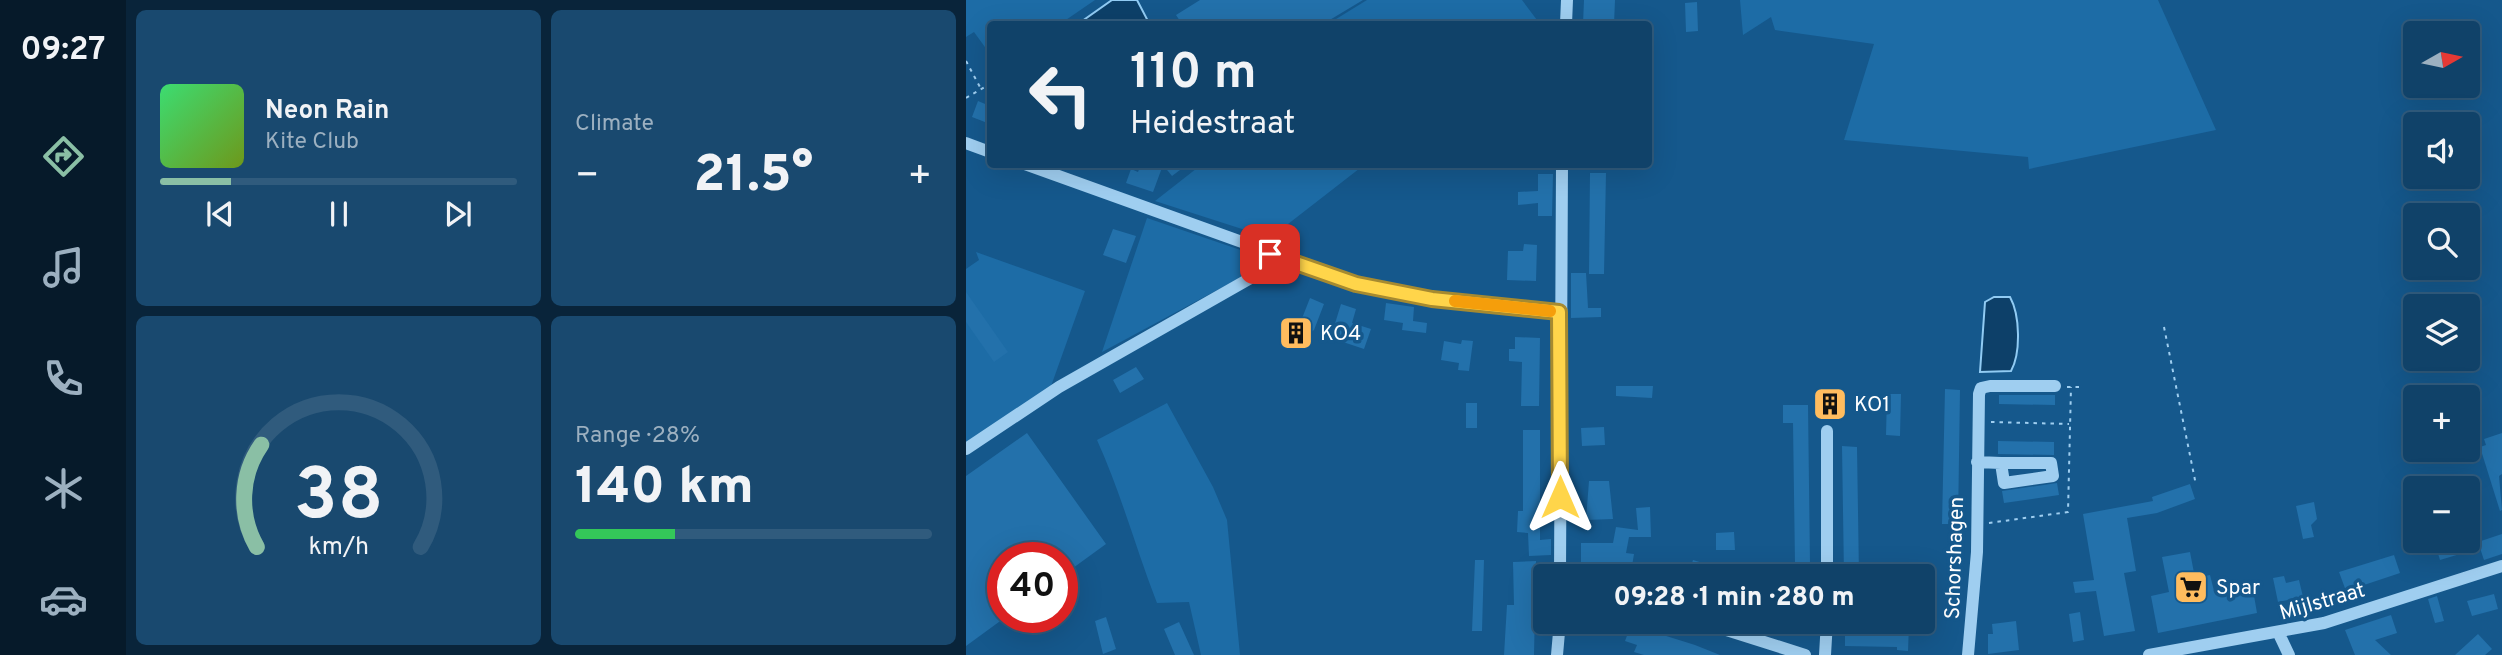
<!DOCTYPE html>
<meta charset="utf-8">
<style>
body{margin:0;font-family:Overpass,sans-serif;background:#19496f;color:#f1f3f6;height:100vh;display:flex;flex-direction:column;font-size:26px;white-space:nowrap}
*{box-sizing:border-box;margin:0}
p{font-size:23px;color:#9cb0c0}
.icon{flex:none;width:38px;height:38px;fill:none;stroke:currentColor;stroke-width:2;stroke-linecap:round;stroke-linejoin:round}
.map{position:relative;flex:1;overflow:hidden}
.drawer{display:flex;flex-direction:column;gap:10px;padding:10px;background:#09243a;width:840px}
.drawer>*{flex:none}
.banner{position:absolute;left:21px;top:21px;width:665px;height:147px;border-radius:7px;box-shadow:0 7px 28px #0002,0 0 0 2px #305b7d;background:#104269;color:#f1f3f6;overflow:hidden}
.needle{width:46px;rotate:81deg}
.fabs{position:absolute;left:1437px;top:21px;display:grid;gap:14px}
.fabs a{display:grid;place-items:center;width:77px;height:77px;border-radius:7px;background:#104269;box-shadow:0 7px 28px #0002,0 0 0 2px #305b7d;font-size:35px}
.speed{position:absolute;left:21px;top:542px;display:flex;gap:14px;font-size:35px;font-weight:700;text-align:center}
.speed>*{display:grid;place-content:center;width:91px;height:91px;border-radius:50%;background:#104269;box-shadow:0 7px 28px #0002,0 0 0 2px #305b7d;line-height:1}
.speed .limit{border:10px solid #d22;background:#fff;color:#111}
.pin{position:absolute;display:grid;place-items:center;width:60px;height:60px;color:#fff;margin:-30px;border-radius:14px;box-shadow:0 4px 10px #0006}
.me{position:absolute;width:77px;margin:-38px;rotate:0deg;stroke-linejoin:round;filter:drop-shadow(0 0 5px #0008)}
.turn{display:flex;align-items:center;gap:24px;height:147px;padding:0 28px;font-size:32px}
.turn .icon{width:91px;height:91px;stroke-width:2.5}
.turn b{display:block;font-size:49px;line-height:60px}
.big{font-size:52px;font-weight:800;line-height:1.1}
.drawer .tile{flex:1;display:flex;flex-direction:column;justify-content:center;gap:10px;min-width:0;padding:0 24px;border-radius:10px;background:#19496f}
.drawer .dial{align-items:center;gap:0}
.dial svg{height:182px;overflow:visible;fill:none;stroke:#305b7d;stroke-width:7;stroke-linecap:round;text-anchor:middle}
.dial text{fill:#f1f3f6;stroke:none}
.song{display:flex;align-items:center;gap:21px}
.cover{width:84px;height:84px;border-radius:10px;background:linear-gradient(135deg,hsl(140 70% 55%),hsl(80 70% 35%))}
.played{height:7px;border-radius:4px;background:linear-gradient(90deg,#8abfa5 20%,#305b7d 20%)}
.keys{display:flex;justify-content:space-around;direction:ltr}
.heat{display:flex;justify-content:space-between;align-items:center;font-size:38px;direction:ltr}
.charge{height:10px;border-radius:5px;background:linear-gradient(90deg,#34c759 28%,#305b7d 0)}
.drawer .tiles{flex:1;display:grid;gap:10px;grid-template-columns:repeat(2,1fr)}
.trip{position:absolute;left:567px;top:564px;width:402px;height:70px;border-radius:7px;background:#104269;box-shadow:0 7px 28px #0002,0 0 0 2px #305b7d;font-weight:800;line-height:70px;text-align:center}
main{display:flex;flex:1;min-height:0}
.menu{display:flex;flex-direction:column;width:126px;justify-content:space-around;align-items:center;background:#061a2a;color:#9cb0c0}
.menu .icon{width:49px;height:49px}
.menu .active{color:#8abfa5}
.menu b{font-size:32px;color:#f1f3f6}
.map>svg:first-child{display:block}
.green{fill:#1d6ca6}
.water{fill:#0d4069;stroke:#91cbf3;stroke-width:2}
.building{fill:#2371ab}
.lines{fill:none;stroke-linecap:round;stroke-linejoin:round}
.path{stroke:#9fcef0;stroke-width:2;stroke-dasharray:3.5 5;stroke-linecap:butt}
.minor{stroke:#9fcef0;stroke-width:12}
.route-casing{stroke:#a68a30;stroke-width:18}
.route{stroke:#ffd54a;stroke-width:12}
.slow{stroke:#f59e0b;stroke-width:12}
.labels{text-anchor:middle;stroke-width:7;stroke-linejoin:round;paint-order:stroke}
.poi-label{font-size:21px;fill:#fff;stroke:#15588c;text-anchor:start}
.street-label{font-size:21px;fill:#fff;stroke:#15588c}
</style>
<main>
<nav class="menu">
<b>09:27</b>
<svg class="icon active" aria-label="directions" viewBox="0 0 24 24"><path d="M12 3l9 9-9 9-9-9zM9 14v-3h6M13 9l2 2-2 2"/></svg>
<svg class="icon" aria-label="music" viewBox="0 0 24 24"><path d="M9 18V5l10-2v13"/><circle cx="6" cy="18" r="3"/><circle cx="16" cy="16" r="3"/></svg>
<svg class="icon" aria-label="phone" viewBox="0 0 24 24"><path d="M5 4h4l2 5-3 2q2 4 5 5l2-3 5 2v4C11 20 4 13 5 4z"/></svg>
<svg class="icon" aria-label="climate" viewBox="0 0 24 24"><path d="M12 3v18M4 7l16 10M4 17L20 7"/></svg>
<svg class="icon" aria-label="car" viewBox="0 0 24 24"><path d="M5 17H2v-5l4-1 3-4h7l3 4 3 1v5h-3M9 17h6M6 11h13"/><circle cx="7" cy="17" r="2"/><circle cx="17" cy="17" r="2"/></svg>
</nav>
<section class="drawer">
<div class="tiles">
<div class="tile">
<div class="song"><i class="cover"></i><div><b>Neon Rain</b><p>Kite Club</p></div></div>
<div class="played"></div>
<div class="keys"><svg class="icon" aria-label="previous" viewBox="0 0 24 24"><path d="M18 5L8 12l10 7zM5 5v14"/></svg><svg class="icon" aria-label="pause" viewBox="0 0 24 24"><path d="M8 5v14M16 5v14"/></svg><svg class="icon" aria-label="next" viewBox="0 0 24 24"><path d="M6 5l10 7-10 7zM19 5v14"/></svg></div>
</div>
<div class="tile"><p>Climate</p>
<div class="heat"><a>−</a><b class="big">21.5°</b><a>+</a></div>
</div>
<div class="tile dial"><svg viewBox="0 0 100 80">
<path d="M14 69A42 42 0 1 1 86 69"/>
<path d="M14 69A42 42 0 0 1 16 24" stroke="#8abfa5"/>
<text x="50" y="56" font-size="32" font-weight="700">38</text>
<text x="50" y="72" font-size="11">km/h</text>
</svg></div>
<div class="tile"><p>Range · 28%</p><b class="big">140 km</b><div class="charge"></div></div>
</div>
</section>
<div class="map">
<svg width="1536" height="655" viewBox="0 0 1536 655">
<rect width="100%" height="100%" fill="#15588c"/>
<path class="green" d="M0,0H129L94,24H24V54L8,32L0,37Z
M401,0H556L574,24H362Z
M774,0H1192L1250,130L1063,169L1062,157L878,140L908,44L809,30L805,17L777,35Z
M235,165V164L398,165L304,238L189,201Z
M181,218L295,257L297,261L294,267L136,352Z
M10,252L119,291L84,389L0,445V269L13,260Z
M201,403L247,487L261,520L274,655H235L223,602L191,603C170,549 155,493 131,440Z"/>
<path class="water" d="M146,0H171L183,23L112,24Z
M1028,297H1044C1054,315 1055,353 1045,371L1014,372L1019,302Z"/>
<path class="building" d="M234,0H397L357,24H216L210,15Z
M618,0H649L648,24H617Z
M731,2L732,31L720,32L719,3Z
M12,101L24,106V124L6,117Z
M175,164H222L206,176L197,165L187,192L160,183L165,169L172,172Z
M624,173H640L638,274H623Z
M572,174H587L586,216H572V203L552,205V192L572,191Z
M147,229L170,236L160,263L137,255Z
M558,244L571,245L570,281L541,280L542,251H557Z
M605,273H620L622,308H635V317L605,318Z
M0,292L42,352L28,362L0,322Z
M344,298L358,304L348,330L330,343L322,337L326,324L333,326Z
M420,303L448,307L447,321L461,323L460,333L436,330L437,323L418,320Z
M375,304L390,309L386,323L405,329L398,349L371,340L373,332L367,330Z
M549,337L574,338L573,406H555L556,362L543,361V349H549Z
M496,340L507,341L503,371L492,370L493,363L475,360L478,341L495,344Z
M170,367L178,379L154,393L147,380Z
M650,386H687L686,398L650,396Z
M979,389L994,390L992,524H976Z
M921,394H935L934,436L920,435Z
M1033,395H1089V405L1033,404Z
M500,403H511V428H500Z
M817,405H842L844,564H829L827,423H817Z
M638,427L639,445L616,446L615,428Z
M557,430H574V540L585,539V555L563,556L562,533L551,532L552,511H557Z
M61,433L140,544L96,576V558H37V619L0,646V476Z
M1536,433V474L1533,476L1536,510L1534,511L1514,447L1520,445L1518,439Z
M1032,441L1088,442V455L1032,454Z
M876,446L891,447L893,576H878Z
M623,481H643L647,519L620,520Z
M1091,483L1093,495L1038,503L1036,491Z
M1224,484L1229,499L1191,513L1161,518L1170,571L1158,573L1169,631L1138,636L1130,591L1109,593L1107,582L1128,580L1117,514L1187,501L1186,497Z
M1348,502L1351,519L1345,525L1348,537L1337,539L1330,506Z
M684,507L685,537H663L660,553L668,554L666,566L693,567V562L710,563V576H650L615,565V543H647L650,527L672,530L670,508Z
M1502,516L1514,548L1474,560L1468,541H1502Z
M768,532L769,550H750V533Z
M1536,534V554L1518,560L1512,542Z
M1224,552L1229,578L1244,575L1248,591L1286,584L1291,613L1192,633L1185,596L1203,592L1196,557Z
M1428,555L1434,573L1380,591L1373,572Z
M509,560H518L516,631H506Z
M727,560L743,565L740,576H722Z
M570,561L568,655H538L541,605H548L547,562Z
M1318,576L1320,583L1333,580L1337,597L1312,602L1307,578Z
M1528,594L1532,609L1506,616L1501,601Z
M1471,596L1478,621L1469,623L1462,599Z
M1114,612L1118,640L1107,642L1103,614Z
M1425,615L1431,633L1409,640L1425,655H1389L1379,630Z
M140,617L150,649L137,654L129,621Z
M809,621H846V631H809Z
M1050,621L1053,650L1022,654V634H1027L1026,624Z
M213,622L228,655H209L198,629Z
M665,625L729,645L754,655H678L668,652L671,645L659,641Z
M927,625H943L942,651L931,650V647L879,646V630L927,631Z
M1512,634L1526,649L1519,655H1489Z"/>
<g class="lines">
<path class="path" d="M0,61L15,89
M0,98L24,84
M1198,327L1230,485
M1101,387H1114
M1025,422L1103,424
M1023,523L1102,512L1105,387"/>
<path class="minor" d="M600,24L601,0
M0,143L24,152
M59,164L390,283L466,299L593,312
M0,449L93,387L318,259
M1011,462L1035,463L1038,483L1087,476L1085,463H1035
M594,576L596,164
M861,576V431
M732,621L839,655
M1313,634L1323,655
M591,655L594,621
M859,655L861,621
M1002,655L1011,552L1013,394L1015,388L1024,386H1089
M1183,655L1358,623L1536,566"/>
</g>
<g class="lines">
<g class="route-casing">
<path id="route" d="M304,254L390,284L466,299L593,312L594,497"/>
</g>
<use href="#route" class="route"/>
<path class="slow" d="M489,301L584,311"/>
</g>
<defs>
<g id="building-square" transform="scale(1.75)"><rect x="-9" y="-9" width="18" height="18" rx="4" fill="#ffbc5e" stroke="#15588c"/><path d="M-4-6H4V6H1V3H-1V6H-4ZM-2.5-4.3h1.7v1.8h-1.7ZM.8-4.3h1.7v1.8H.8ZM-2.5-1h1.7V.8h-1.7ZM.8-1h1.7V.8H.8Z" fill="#111"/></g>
<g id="supermarket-square" transform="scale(1.75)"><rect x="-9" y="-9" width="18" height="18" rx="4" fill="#ffbc5e" stroke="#15588c"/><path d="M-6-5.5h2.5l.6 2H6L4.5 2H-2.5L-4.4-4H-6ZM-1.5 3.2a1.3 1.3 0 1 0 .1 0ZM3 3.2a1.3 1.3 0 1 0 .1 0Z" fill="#111"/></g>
</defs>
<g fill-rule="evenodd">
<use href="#building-square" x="330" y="333"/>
<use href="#building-square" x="864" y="404"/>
<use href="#supermarket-square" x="1225" y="587"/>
</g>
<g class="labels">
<g class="poi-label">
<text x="354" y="340">KO4</text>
<text x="888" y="411">KO1</text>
<text x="1250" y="594">Spar</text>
</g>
<g class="street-label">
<text transform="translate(988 558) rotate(-88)" y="7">Schorshagen</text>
<text transform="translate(1356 601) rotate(-16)" y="7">Mijlstraat</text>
</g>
</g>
</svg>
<div class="fabs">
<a><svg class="needle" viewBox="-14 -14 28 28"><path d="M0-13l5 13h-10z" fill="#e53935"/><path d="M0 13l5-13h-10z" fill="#9cb0c0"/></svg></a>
<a><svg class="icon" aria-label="sound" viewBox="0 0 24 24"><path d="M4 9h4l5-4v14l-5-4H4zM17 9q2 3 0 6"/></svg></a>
<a><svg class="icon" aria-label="search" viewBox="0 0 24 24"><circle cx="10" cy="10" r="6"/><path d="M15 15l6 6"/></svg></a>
<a><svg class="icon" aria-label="layers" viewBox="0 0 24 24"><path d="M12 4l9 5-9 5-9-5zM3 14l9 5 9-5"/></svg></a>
<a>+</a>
<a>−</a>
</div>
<div class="speed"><div class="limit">40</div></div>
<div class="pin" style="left:304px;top:254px;background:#d93025"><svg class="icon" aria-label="arrive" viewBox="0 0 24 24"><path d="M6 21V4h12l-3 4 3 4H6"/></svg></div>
<svg class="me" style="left:594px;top:497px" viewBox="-20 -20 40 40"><path d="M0-17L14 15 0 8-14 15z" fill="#ffd54a" stroke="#fff" stroke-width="4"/></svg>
<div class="trip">09:28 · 1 min · 280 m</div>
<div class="banner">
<div class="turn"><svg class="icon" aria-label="left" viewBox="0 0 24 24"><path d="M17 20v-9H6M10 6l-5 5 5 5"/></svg><div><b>110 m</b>Heidestraat</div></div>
</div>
</div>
</main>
